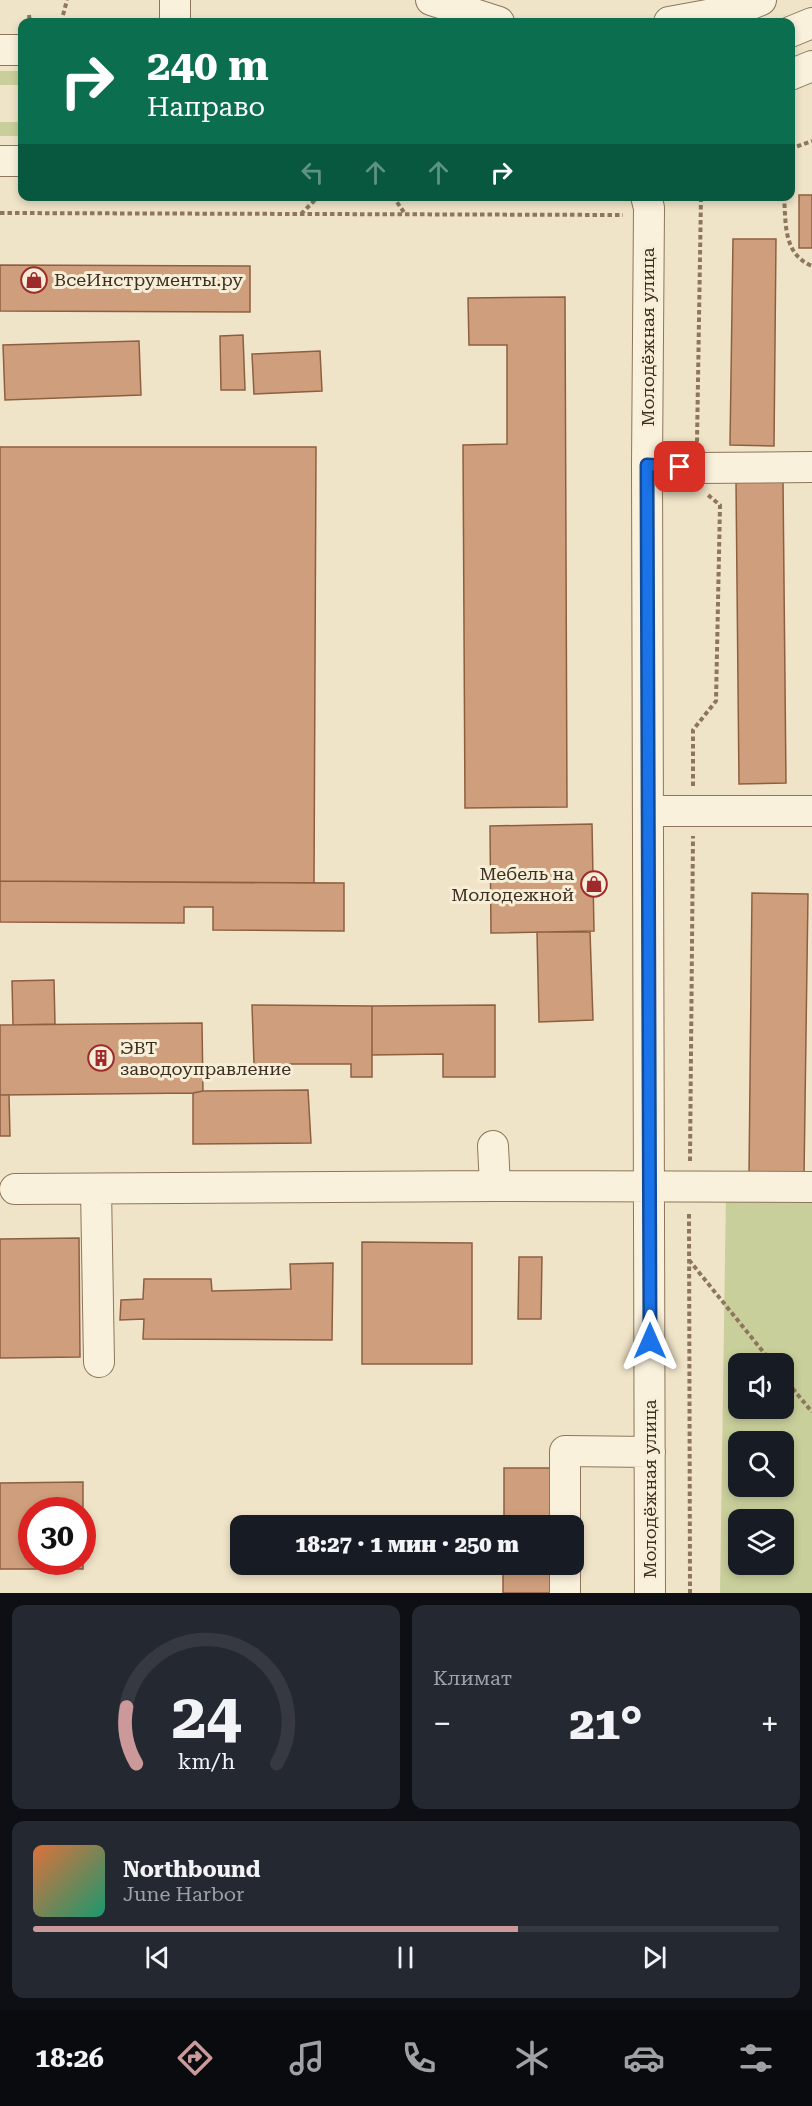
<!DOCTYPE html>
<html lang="ru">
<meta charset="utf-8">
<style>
body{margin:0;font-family:"Roboto Serif",serif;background:#242831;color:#f1f3f6;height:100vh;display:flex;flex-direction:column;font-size:22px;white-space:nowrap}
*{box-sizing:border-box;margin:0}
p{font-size:20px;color:#9ea1a6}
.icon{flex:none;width:33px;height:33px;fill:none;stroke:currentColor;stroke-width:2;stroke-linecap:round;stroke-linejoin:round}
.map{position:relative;height:1593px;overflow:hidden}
.side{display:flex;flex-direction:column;gap:12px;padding:12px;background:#0d0f14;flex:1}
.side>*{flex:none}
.banner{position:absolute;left:18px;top:18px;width:777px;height:183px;border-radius:12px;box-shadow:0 3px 9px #0003;background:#0b6e4f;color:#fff;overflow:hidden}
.buttons{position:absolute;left:728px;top:1353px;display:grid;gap:12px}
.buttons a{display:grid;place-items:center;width:66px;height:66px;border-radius:12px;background:#171b24;box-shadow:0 3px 9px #0003;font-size:30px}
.speed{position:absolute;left:18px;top:1497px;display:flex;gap:12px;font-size:30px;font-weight:700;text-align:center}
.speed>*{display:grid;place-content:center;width:78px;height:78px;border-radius:50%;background:#171b24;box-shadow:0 3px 9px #0003;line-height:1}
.speed .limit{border:9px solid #d22;background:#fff;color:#111}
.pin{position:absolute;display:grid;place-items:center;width:51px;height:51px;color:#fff;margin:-26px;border-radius:12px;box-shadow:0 3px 9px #0006}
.me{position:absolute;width:66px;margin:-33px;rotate:0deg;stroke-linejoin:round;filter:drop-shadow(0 0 4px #0008)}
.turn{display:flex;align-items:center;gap:21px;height:126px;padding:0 30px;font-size:27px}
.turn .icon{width:78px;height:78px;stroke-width:2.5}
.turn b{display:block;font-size:42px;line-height:51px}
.lanes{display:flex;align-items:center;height:57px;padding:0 30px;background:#0003;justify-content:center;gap:30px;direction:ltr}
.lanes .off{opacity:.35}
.big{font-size:45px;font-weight:800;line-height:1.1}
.side .card{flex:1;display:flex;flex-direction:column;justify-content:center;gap:9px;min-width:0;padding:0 21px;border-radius:12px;background:#242831}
.side .dial{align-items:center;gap:0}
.dial svg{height:156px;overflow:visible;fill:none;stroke:#363941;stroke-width:7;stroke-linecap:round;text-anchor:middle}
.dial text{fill:#f1f3f6;stroke:none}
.song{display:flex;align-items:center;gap:18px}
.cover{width:72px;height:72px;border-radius:9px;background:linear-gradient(135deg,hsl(20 70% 55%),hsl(160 70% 35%))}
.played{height:6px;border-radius:3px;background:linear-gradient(90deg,#cc999b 65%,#363941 65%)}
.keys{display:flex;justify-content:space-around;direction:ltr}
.heat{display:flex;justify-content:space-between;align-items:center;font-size:33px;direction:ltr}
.side .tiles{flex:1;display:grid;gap:12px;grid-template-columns:1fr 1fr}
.card:last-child{grid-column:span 2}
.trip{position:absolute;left:230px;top:1515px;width:354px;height:60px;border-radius:12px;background:#171b24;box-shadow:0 3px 9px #0003;font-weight:800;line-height:60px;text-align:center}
.tab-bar{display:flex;height:96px;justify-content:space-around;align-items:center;background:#090b0e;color:#9ea1a6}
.tab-bar .icon{width:42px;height:42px}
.tab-bar .on{color:#cc999b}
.tab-bar b{font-size:27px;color:#f1f3f6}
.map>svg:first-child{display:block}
.green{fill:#c9cf9b;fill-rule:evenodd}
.building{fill:#cf9f7d;stroke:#8d5f41;stroke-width:1.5;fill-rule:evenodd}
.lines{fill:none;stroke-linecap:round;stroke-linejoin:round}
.minor-casing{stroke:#8d765c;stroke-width:32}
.path{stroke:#8d765c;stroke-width:4;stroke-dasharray:4.5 3;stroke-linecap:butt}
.minor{stroke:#faf1dc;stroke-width:30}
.route-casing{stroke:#114b97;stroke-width:15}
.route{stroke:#1a73e8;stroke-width:10}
.labels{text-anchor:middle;stroke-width:6;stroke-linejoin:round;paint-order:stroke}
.poi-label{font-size:18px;fill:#3d2e20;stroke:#f7eed8;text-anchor:start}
.street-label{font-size:18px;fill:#3d2e20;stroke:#f7eed8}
</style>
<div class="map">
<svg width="812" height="1593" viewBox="0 0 812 1593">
<rect width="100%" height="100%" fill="#f0e4c8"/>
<path class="green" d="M0,71H22V85H0Z
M0,122H22V136H0Z
M726,1192L812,1194V1593H720ZM738,1364H783V1408H738ZM738,1442H783V1486H738ZM738,1520H783V1564H738Z"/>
<path class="building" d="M799,195H812V248H799Z
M733,239H776L774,446L730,445Z
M0,265L250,266V312L0,311Z
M565,297L567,807L465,808L463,445L507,444V345H469L468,298Z
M243,335L245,390H221L220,336Z
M139,341L141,395L5,400L3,345Z
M320,351L322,391L254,394L252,354Z
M0,447H316L314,883L0,881Z
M783,481L786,783L739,784L736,482Z
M592,824L594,931L491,933L490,826Z
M0,881L344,883V931L213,930V907H184V923L0,922Z
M752,893L808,894L804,1176L749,1175Z
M537,932H590L593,1020L539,1022Z
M54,980L55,1024L13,1025L12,981Z
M252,1005L372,1006V1077H351V1064H254Z
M495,1005V1077H443V1054L372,1055V1006Z
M202,1023L203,1091L193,1093L0,1095V1025Z
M308,1090L311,1143L193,1144V1093L203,1091Z
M0,1095H9L10,1136H0Z
M79,1238L80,1357L0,1358V1239Z
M362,1242L472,1243V1364H362Z
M519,1257H542L541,1319H518Z
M333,1263L332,1340L143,1339L144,1319L120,1320L121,1300L143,1299L144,1279H211L212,1291L291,1289L290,1264Z
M504,1468H556L555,1526H504Z
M83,1482V1569H0V1483ZM32,1510H82V1562H32Z
M503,1564H555V1593H503Z"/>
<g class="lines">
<g class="minor-casing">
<path id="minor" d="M175,0V22
M431,0L499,22
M669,22L740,9L761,0
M790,32L812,23
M0,50H22
M790,75L812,66
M0,161H22
M646,196L649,208L647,465L650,1593
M647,465L697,468L812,467
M649,811H812
M493,1146L495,1186
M15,1189L495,1186L812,1187
M96,1189L99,1362
M565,1526V1451L650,1452
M565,1593V1564"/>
</g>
<path class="path" d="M29,15L30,22
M63,15L67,0
M790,149L812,141
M393,196L405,214
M784,196C786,224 783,254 812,266
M0,213L623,215
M301,214L319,196
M697,442L701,196
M693,786V730L716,701L720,505L708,495
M690,1161L693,836
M689,1214L690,1593
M689,1260L773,1364
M783,1377L812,1412"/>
<use href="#minor" class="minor"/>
</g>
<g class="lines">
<g class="route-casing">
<path id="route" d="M650,1341L647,465L680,467"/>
</g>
<use href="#route" class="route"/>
</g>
<defs>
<g id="shop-ring" transform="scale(1.35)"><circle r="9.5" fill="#f7eed8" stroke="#9e2a2b" stroke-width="1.5"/><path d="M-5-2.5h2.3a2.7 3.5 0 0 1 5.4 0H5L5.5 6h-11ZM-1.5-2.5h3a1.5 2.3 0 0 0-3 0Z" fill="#9e2a2b"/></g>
<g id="building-ring" transform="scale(1.35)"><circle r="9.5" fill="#f7eed8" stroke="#9e2a2b" stroke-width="1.5"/><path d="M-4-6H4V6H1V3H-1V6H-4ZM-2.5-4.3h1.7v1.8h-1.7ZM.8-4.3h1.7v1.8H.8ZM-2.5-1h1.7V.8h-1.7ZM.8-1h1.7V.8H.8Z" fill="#9e2a2b"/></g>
</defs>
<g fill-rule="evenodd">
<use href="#shop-ring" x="34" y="280"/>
<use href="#shop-ring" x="594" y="884"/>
<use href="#building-ring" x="101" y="1058"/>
</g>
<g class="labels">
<g class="poi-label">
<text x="54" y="286">ВсеИнструменты.ру</text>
<text x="574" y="880" text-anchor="end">Мебель на<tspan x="574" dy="21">Молодежной</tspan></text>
<text x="120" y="1054">ЭВТ<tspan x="120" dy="21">заводоуправление</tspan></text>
</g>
<g class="street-label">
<text transform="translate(648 337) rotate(-90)" y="6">Молодёжная улица</text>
<text transform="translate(650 1489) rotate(-90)" y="6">Молодёжная улица</text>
</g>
</g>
</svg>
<div class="buttons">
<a><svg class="icon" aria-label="sound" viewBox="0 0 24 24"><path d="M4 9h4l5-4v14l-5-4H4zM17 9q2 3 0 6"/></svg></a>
<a><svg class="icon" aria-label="search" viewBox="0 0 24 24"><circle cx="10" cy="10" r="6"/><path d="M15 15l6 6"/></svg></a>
<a><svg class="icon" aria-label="layers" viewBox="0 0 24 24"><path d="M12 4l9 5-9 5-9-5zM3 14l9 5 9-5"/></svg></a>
</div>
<div class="speed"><div class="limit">30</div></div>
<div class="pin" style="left:680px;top:467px;background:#d93025"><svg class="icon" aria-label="arrive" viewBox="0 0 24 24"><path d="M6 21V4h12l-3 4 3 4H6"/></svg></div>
<svg class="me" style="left:650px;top:1341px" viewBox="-20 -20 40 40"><path d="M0-17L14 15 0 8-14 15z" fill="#1a73e8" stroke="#fff" stroke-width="4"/></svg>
<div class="trip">18:27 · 1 мин · 250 m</div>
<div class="banner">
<div class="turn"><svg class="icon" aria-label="right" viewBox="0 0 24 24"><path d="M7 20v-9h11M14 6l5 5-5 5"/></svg><div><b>240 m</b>Направо</div></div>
<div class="lanes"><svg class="icon off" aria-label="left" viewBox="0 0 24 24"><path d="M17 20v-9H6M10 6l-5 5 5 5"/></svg><svg class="icon off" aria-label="ahead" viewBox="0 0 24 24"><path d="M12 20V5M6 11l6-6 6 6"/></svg><svg class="icon off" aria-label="ahead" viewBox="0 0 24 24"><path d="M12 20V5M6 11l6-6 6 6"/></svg><svg class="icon" aria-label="right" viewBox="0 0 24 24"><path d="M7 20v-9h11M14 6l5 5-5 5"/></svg></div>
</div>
</div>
<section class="side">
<div class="tiles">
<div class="card dial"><svg viewBox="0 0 100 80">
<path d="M14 69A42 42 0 1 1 86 69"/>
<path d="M14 69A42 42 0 0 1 9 40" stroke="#cc999b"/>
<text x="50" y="56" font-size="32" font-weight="700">24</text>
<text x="50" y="72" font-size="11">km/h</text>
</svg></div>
<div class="card"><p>Климат</p>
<div class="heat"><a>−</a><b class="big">21°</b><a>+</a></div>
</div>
<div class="card">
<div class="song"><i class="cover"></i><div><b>Northbound</b><p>June Harbor</p></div></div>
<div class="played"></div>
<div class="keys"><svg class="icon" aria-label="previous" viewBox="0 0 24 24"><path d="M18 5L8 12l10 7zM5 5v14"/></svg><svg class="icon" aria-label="pause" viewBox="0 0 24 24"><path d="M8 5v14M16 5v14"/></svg><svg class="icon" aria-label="next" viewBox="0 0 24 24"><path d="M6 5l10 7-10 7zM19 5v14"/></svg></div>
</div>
</div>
</section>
<nav class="tab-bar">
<b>18:26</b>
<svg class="icon on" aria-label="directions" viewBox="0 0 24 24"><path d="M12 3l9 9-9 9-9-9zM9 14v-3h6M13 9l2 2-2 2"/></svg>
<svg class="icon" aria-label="music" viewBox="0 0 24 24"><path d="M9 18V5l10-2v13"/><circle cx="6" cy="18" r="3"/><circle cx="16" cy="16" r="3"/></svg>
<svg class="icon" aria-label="phone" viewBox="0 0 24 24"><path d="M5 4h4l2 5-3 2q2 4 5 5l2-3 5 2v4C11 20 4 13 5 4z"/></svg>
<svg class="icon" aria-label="climate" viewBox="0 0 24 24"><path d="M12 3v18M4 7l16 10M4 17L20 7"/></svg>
<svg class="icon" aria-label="car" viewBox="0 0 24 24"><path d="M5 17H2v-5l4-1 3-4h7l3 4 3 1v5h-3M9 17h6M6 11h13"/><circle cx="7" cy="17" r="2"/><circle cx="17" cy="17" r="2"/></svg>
<svg class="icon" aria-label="filters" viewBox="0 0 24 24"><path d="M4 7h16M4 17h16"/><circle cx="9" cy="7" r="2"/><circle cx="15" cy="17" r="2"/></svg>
</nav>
